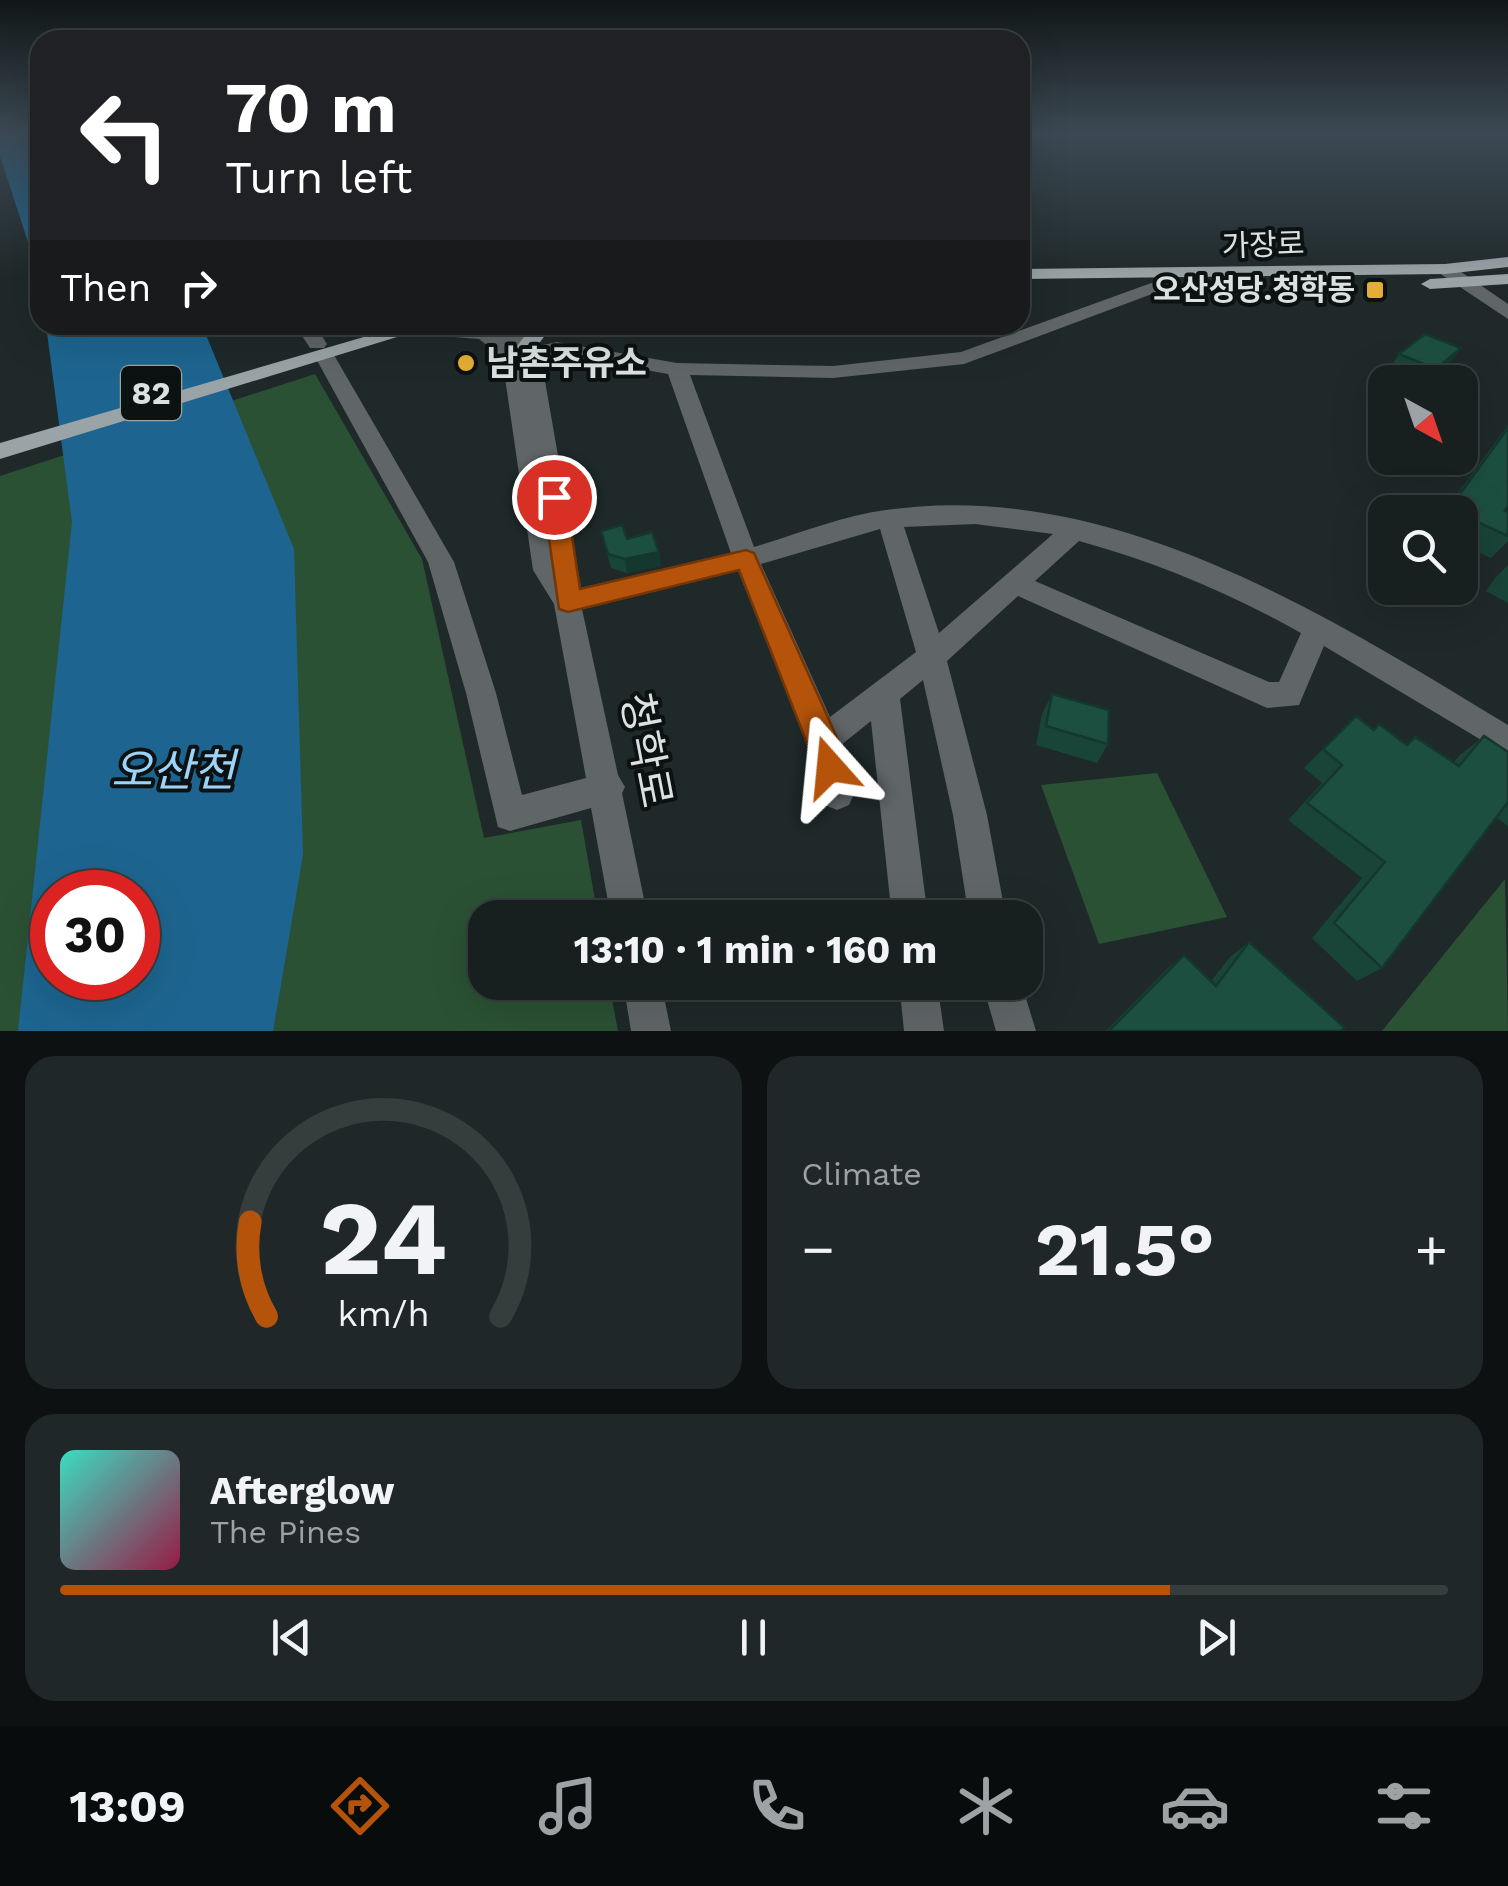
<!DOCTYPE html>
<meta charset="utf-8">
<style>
body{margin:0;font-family:"Work Sans","Noto Sans KR",sans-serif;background:#202728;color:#f1f3f6;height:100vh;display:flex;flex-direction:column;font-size:38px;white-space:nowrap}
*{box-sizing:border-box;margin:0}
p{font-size:32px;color:#9ea2a4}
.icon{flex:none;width:55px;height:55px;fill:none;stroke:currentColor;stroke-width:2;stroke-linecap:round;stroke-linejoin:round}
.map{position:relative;height:1031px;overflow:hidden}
.panel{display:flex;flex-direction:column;gap:25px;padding:25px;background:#0d1111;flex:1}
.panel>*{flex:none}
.top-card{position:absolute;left:30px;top:30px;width:1000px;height:305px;border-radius:30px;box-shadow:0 10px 40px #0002,0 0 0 2px #363d3d;background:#202124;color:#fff;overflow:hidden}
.needle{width:65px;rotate:140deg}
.controls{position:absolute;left:1368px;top:365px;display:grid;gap:20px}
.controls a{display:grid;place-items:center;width:110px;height:110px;border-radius:20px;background:#171f1f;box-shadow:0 10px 40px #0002,0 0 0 2px #363d3d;font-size:50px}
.speed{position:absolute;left:30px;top:870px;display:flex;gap:20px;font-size:50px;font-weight:700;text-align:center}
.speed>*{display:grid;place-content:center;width:130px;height:130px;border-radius:50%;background:#171f1f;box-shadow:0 10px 40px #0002,0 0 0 2px #363d3d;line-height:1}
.speed .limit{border:15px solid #d22;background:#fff;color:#111}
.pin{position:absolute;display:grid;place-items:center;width:85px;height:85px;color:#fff;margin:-42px;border:5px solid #fff;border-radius:50%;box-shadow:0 2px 10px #0007}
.me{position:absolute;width:110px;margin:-55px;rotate:342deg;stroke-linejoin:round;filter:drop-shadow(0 0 8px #0008)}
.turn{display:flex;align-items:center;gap:35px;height:210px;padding:0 30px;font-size:45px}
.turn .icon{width:130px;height:130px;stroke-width:2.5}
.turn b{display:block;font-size:70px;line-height:85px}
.then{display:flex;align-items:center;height:95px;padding:0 30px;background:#0003;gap:20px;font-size:38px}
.big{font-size:75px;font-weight:700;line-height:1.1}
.panel .card{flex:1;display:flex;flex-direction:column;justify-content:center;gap:15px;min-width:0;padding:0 35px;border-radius:30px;background:#202728}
.panel .dial{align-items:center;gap:0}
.dial svg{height:260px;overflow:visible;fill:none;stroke:#363d3d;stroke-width:7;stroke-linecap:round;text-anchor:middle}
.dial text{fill:#f1f3f6;stroke:none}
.song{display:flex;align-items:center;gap:30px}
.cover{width:120px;height:120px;border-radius:15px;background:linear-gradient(135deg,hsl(170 70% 55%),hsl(340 70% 35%))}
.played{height:10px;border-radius:5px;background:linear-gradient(90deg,#b45309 80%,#363d3d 80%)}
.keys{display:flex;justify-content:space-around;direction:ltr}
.heat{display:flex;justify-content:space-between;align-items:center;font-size:55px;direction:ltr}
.panel .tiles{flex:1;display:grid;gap:25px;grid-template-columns:1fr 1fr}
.card:last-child{grid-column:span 2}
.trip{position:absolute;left:468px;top:900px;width:575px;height:100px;border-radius:30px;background:#171f1f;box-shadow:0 10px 40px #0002,0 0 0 2px #363d3d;font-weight:700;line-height:100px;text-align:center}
.menu{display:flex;height:160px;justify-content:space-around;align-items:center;background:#090c0c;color:#9ea2a4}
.menu .icon{width:70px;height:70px}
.menu .selected{color:#b45309}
.menu b{font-size:45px;color:#f1f3f6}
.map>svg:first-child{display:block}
.green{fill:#2b5134;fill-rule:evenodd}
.water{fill:#1d6590;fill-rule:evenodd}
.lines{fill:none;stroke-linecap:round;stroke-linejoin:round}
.minor{fill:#606567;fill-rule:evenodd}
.major{fill:#9aa4a7;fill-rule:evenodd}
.wall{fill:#194438}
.shaded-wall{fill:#14372e}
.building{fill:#1d4f41;stroke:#14372e;stroke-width:2.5}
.route{fill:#b45309;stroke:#753606;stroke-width:2.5}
.poi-dot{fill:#e5ad35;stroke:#0c1111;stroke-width:4}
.labels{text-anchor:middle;stroke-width:8;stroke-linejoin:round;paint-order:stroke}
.far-street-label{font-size:30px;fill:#dae1e1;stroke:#0c1111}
.far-poi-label{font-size:30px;font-weight:bold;fill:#dae1e1;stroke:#0c1111;text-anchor:end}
.shield{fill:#0c1111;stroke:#9ca3a3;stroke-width:2.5}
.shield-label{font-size:32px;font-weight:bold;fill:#dae1e1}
.poi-label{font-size:35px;font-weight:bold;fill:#dae1e1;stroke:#0c1111;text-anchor:start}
.near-street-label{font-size:42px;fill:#dae1e1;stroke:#0c1111}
.near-water-label{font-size:45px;font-style:italic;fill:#9ed3f9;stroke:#0c1111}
</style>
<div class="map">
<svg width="1508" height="1031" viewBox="0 0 1508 1031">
<rect width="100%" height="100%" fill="#1f2929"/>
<path class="green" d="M315,374L422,559L484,838L581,820L598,917L485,918V982L609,983L618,1031H0V476ZM52,892H138V978H52Z
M1157,773L1227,917L1099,944L1041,785Z
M1505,879L1508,1031H1382Z"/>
<path class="water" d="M0,134H40V279L0,156Z
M46,325H202L294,549L303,855L273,1031H18L72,522ZM52,892H138V978H52Z"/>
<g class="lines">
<path class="minor" d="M1439,265H1451L1508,304V319L1439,273Z
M1154,282L1163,287L1160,291L964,364L833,378L690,375L754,547C798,534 841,516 886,510C1110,478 1325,614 1508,725V756L1324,646L1299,705L1267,708L1018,596L947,661L987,815L1006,918H969L953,815L923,680L900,699L928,918H892L871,721L841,745L854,794L849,805L837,810L825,805L808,740L738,571L582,609L618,775L625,787L622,793L648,918H611L591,808L510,831L498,827L466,693L428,562L314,355L317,351H331L334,355L454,562L496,693L522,795L586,778L554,604L533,570L502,357L479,339L416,334L409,332L408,325L484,328L499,336L497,325H535L539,346L557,342L677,363L833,366L961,352ZM557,354L668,374L731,553L581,588L541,358ZM975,524L1053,534L939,633L904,527ZM880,529L916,652L830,717L761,564ZM1079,541C1156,562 1230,593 1301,633L1279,682H1269L1035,581Z
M295,325H315L327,344L324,348H310Z
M623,982H661L671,1031H631Z
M899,982H937L944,1031H904Z
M982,982H1021L1036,1031H996Z"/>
<path class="major" d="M1508,257V267L1445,274L1020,279V269L1445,264Z
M1508,274V284L1430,289L1421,284L1430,279Z
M405,325H436L0,459V443Z
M533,325H553L534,350H520L517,346Z"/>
</g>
<path class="wall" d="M1461,348L1446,368L1429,382H1405L1386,374L1399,354Z
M1508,425V506L1505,511L1508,512V541L1491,558L1460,544V512H1444Z
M601,531L659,552L661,566L627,573L611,568Z
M1508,565V603L1486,591L1496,577Z
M1052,694L1108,744L1097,763L1036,745L1042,714Z
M1356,716L1374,729L1407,744L1415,737L1454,762L1460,755L1484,736L1508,752V826L1496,817L1382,968L1357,981L1312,938L1362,878L1288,820L1322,783L1304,768Z
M1249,942L1342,1031H1106L1167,969L1184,955L1211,981L1230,957Z"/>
<path class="shaded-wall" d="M1461,348L1446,368L1429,382H1426L1436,369Z
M659,552L661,566L627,573L625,559Z"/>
<path class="building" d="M1425,334L1461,348L1436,369L1399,354Z
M1508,428V506L1505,511L1508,512V536L1460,514V512L1449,509Z
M622,525L627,539L652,532L659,552L625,559L608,554L601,531Z
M1052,694L1109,710L1108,744L1046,726Z
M1356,716L1374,730L1379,724L1407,745L1415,737L1459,766L1484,736L1508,752V802L1382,968L1334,923L1385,862L1307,803L1342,765L1323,749Z
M1249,942L1344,1027L1342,1031H1109L1184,955L1216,986Z"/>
<linearGradient id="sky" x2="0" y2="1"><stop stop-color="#111717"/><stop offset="0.48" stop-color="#3c4954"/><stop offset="1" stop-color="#3c4954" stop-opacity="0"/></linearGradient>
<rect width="1508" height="278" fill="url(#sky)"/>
<path class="route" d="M554,489L566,497L580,589L746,550L754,553L838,740L845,767L841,776L830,781L820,776L739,570L568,612L559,609L543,497Z"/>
<g class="poi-dot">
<rect x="1365" y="280" width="20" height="20" rx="5"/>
<circle cx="466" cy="363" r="10"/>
</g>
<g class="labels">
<g class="far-street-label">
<text transform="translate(1263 245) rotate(-2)" y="10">가장로</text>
</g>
<g class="far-poi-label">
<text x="1355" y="300">오산성당.청학동</text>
</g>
<rect class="shield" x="121" y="366" width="60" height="54" rx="8"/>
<g class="shield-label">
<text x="151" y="404">82</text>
</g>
<g class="poi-label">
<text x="486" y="375">남촌주유소</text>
</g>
<g class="near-street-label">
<text transform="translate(647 750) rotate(79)" y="15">청학로</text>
</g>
<g class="near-water-label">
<text x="173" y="786">오산천</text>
</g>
</g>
</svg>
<div class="controls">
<a><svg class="needle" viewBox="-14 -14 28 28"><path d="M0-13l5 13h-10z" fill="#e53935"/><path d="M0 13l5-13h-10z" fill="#9ea2a4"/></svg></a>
<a><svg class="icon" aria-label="search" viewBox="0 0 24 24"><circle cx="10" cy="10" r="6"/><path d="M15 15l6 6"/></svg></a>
</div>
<div class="speed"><div class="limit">30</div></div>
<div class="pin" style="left:554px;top:497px;background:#d93025"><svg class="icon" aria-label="arrive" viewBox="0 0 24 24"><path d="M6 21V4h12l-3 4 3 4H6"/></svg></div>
<svg class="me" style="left:830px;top:767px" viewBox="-20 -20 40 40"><path d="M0-17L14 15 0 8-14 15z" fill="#b45309" stroke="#fff" stroke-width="4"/></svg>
<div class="trip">13:10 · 1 min · 160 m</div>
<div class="top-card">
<div class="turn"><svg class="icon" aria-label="left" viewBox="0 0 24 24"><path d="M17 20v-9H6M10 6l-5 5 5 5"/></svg><div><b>70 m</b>Turn left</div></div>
<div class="then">Then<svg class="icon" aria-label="right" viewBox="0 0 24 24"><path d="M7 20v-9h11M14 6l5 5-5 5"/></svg></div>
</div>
</div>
<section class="panel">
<div class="tiles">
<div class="card dial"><svg viewBox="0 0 100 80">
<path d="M14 69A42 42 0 1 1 86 69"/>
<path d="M14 69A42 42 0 0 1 9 40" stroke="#b45309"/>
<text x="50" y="56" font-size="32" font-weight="700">24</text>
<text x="50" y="72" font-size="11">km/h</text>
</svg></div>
<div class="card"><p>Climate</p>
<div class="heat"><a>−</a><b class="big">21.5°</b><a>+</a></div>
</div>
<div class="card">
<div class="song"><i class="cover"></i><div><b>Afterglow</b><p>The Pines</p></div></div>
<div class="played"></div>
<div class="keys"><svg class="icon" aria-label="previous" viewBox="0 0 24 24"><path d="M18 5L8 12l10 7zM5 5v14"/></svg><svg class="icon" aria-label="pause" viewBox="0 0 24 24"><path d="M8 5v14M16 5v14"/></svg><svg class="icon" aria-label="next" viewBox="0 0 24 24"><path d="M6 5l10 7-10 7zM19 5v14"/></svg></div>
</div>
</div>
</section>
<nav class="menu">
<b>13:09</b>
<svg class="icon selected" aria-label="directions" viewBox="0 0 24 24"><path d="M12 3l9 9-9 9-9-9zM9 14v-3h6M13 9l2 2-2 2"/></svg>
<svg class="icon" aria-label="music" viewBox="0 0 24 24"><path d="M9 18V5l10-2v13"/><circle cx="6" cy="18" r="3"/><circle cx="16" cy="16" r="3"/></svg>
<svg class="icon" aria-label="phone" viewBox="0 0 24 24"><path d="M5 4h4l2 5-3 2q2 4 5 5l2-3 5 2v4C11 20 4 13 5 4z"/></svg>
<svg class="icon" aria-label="climate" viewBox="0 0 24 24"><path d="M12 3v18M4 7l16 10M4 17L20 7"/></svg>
<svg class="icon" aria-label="car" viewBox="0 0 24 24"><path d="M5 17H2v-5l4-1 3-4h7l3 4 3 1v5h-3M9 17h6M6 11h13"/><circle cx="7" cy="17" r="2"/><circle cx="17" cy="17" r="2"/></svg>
<svg class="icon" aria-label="filters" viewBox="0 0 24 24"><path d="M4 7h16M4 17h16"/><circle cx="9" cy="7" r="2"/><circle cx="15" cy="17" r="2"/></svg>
</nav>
